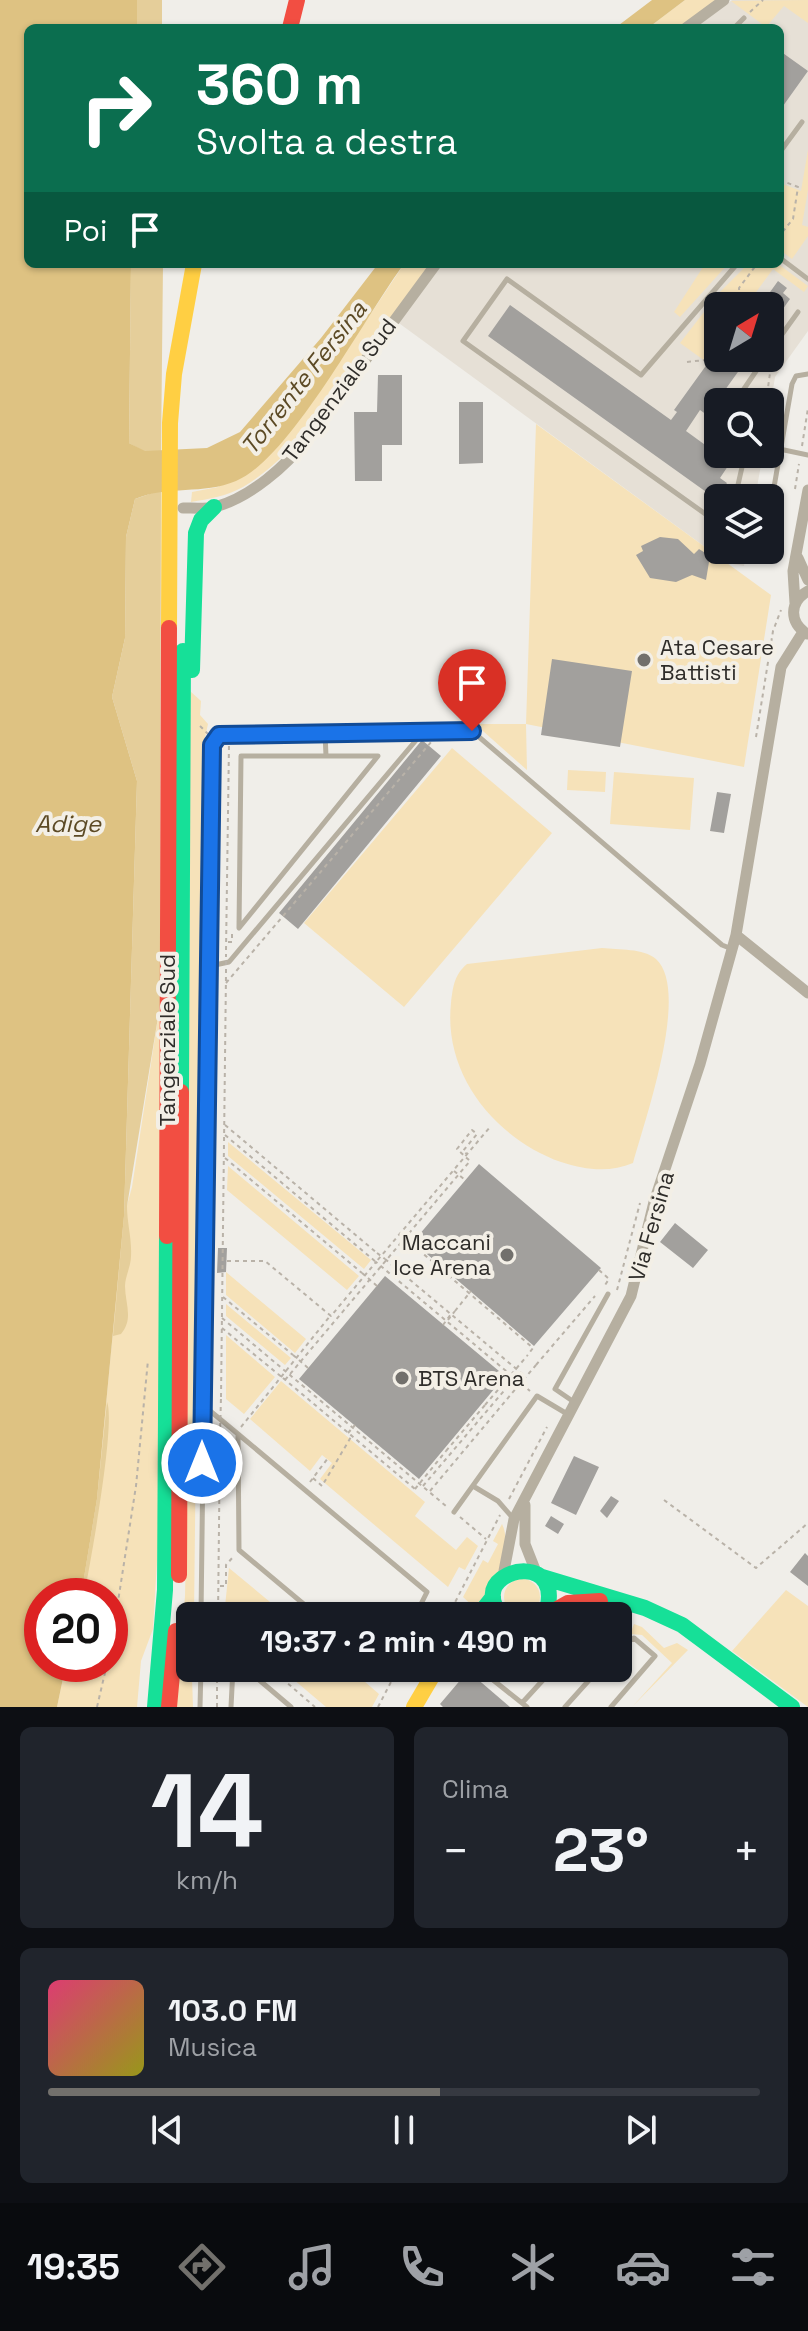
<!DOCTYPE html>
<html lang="it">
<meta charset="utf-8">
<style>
body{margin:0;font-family:"Space Grotesk",sans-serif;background:#20242c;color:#f1f3f6;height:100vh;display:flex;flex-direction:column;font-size:30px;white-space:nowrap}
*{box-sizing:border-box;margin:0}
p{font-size:26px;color:#9ea1a6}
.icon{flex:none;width:44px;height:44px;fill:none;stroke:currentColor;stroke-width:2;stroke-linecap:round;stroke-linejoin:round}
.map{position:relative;height:1707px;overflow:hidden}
.details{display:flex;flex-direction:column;gap:20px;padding:20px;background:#0d0f14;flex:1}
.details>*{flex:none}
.guide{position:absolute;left:24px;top:24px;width:760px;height:244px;border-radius:12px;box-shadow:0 2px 6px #0004;background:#0b6e4f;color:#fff;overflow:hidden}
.needle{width:52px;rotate:38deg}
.buttons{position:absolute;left:704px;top:292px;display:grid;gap:16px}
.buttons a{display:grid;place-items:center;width:80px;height:80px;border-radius:12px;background:#171b24;box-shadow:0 2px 6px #0004;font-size:40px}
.speed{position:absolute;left:24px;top:1578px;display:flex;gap:16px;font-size:40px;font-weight:700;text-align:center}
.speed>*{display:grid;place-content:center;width:104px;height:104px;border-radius:50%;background:#171b24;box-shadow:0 2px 6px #0004;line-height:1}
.speed .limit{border:12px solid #d22;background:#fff;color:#111}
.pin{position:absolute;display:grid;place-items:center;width:68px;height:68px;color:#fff;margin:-82px -34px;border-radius:50% 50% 50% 0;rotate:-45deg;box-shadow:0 0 8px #0007}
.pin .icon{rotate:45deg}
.me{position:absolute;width:88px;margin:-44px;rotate:0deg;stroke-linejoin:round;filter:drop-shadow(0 0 6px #0008)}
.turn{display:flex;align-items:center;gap:28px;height:168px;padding:0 40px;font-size:36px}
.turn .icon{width:104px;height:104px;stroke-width:2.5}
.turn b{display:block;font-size:56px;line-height:68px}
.then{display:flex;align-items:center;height:76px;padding:0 40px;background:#0003;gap:16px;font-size:30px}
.big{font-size:60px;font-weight:700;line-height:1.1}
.details .widget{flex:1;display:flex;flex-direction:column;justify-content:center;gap:12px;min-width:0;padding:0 28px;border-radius:12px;background:#20242c}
.details .dial{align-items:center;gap:0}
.dial b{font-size:104px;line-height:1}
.song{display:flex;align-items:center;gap:24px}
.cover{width:96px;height:96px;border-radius:12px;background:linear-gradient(135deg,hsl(340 70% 55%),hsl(60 70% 35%))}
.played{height:8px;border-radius:4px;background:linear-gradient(90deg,#72706c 55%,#363941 55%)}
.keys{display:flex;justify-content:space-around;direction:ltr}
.heat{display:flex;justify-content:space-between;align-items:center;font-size:44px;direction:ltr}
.details .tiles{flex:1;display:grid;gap:20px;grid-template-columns:1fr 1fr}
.widget:last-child{grid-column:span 2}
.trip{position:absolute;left:176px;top:1602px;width:456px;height:80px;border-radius:12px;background:#171b24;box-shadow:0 2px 6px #0004;font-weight:700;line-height:80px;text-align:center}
.menu{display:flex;height:128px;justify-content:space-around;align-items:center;background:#090b0e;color:#9ea1a6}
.menu .icon{width:56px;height:56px}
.menu .active{color:#72706c}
.menu b{font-size:36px;color:#f1f3f6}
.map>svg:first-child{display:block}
.built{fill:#e6e0d6;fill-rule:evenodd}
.green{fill:#f6e2b9}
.forest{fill:#e5ce9a}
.water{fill:#dec282}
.building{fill:#a2a09d}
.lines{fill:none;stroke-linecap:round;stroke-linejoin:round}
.path{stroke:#b9b2a8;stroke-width:2;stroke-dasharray:4 4;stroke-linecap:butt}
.lane{stroke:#b6afa0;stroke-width:5}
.street{stroke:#b6afa0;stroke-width:11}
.fast{stroke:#16e098;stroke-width:16}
.slow{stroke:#ffcf43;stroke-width:16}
.jam{stroke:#f24e42;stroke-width:16}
.path-bridge{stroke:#b9b2a8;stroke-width:2;stroke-dasharray:4 4;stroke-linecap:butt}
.route-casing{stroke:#114b97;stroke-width:20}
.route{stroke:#1a73e8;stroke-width:14}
.poi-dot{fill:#72706c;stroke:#f3efe6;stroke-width:3}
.labels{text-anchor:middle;stroke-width:8;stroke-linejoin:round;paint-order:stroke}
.street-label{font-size:22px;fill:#2e2c29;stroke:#f3efe6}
.poi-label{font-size:22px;fill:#2e2c29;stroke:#f3efe6;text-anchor:start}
.water-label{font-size:24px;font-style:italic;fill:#5c4a25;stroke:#f3efe6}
</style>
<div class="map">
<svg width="808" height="1707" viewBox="0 0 808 1707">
<rect width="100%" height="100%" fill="#f0eee9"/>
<path class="built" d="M732,0H808V331L775,377L770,409V402H718V454H763L755,498H718V550H746L744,566L727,563L396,321L441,264H780V28H695ZM718,306H770V358H718Z"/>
<path class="green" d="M685,0H717L679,28H648Z
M808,0V23L784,6L766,27L731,1Z
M808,150V190L802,225L808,227V236L792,259L780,250V183L801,191Z
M404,264H432C383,330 313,446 243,487C227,496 209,499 191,502L192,492L218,487L302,417Z
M705,264H728L680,317L674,312Z
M748,264H778L808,286L804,292L773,269L746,306H718V344L705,361L680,343L718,294Z
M536,424L771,595L744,767L526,724L527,770L475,724H526Z
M190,691L201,701L200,715L208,724L204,742L194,1616H190L193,1707H176L185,1596L187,1502Z
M452,748L552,833L404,1007L304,923Z
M568,770L606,772L605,792L567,790Z
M614,772L694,778L690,830L610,824Z
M602,948C619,950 643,948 656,959C691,991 644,1122 633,1163C610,1173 585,1170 561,1162C496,1139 443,1075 451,1003C453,987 454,975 467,964Z
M160,1005L159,1528L153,1629L141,1661L137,1707H57L66,1664H110V1596H81L97,1499L124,1216L132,1187Z
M228,1142L371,1260L364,1269L228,1156Z
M228,1166L359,1276L347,1290L227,1190Z
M226,1272L306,1339L295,1353L226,1295Z
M226,1304L291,1358L285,1365L226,1316Z
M226,1335L275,1377L244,1414L226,1399Z
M281,1381L425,1502L415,1516L456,1550L467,1537L478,1546L465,1570L459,1567L448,1587L320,1479L332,1463L322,1455L310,1471L250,1419Z
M502,1524C514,1547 491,1591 477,1610L463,1597L483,1560L488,1563L498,1544L493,1541Z
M229,1568L287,1616H224Z
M504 1597a18 18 0 1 1 36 0a18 18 0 1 1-36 0Z
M786,1590L808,1606V1707L732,1651Z
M634,1624L642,1627L664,1648L677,1643L688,1650L632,1707L672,1663L642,1635L630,1634Z
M280,1668H349L379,1694L372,1707H326Z"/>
<path class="forest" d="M137,0H162V28H137Z
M131,264H163L161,451L145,452L129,443Z
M161,490L160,1005L127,1206C127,1223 132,1239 131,1256C131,1266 125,1277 125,1286C125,1303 134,1319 121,1334L113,1336L124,1216L137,781L112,697L125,638L126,537L135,499Z
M107,1402C116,1423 90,1565 84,1596H81L97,1499Z"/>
<path class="water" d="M0,0H137V28H28V264H131L129,443L145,451L207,448L240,432L321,338L378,264H404C365,316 291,458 236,481C203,495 168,485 135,499L126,537L125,638L112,697L137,781L124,1216L97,1499L81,1596H42V1664H66L57,1707H0Z
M652,0H685L648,28H615Z"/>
<path class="building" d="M780,51L808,71L783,106L780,103Z
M778,281L787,288L783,293L790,299L770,327V306H760Z
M510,305L671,420L677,412L674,410L718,349V358H748L707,415L700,410L686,431L730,463L720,478L727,483L716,499L488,336Z
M378,375H402V445H382V481H355L354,412H377Z
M459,402H483V463L459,464Z
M660,537L678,539L694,554L699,549L710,556L706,580L692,575L676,582L650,578L636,555L643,551L641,546Z
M552,659L632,671L620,747L541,735Z
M422,740L441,756L298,929L279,913Z
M717,792L731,794L724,833L710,831Z
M479,1164L601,1268L534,1346L413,1242Z
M675,1223L708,1250L693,1268L660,1242Z
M218,1248H227L226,1272L217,1273Z
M385,1276L505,1376L419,1479L299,1379Z
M574,1456L599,1467L576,1515L551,1503Z
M611,1496L619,1501L607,1518L600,1511Z
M551,1516L564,1524L558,1534L545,1526Z
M805,1553L808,1556V1586L790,1572Z
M468,1671L510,1707H443L440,1704Z"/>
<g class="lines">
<path class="path" d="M750,12L763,0
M780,180L798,187L793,219L780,235
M740,306L739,288L757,264
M687,362L705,360L718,340
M766,402L771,366
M802,446L808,408
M795,489L799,464
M200,726L209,735
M756,737L773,631L781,610
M228,942H232V933
M226,950L229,744
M226,983L432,741
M225,1125L377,1253
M225,1135L376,1262L490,1127
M225,1158L362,1273
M454,1171L465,1180
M406,1239L533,1348L527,1356
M385,1259L526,1377
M227,1261H265L331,1316L376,1262L530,1391
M599,1270L609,1279L605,1285
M368,1278L377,1286
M617,1290L640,1203
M223,1297L293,1355
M222,1318L446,1506
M448,1320L455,1311
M222,1328L278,1374
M299,1360L308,1368
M536,1365L595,1296
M283,1378L415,1489
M285,1380L470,1161L457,1149L472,1130L477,1134L463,1151L467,1154
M221,1397L226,974
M241,1427L330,1316
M446,1451L485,1405
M313,1478L322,1486L351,1437
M310,1482L328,1458
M423,1486L514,1379
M430,1491L518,1386
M509,1499L547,1427
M664,1500L756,1568L808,1523
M460,1517L486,1539
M220,1586H226V1565L233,1557
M218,1616L220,1435
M448,1616L500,1515
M110,1653L136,1486L148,1360
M270,1668L315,1707
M97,1707L107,1664
M217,1707V1668
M378,1707L392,1680"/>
<path class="lane" d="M734,28L744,18
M780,152L802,122
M780,258L808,279
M770,351L798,312
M735,402L765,358
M770,447L808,455
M735,498L745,454
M770,510L792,384L796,376L808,374
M718,523L463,341L507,279L641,375L737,264
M761,559L762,550
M325,733L326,756
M241,756H378L239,928Z
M210,966L229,962L423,732
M574,1402L555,1389L608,1294
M203,1405L238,1434
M473,1486L498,1501L512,1517
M454,1512L537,1396L569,1415
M201,1616L212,745L219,735L472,731L722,945L732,949
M318,1616L239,1550L238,1434L427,1592L415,1616
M619,1646L629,1605
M245,1668L291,1707
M379,1668L385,1673L388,1668
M410,1668L427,1682
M478,1668L527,1707
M522,1703L554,1668
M200,1707L201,1668
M231,1707L233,1668
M565,1707L600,1668
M611,1707L655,1656L634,1638L619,1647"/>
<path class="street" d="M686,28L724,0
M183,508C193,508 206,509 215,507C251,497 286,466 308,438L436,264
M798,558L808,580
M795,603L793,571L808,490
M807,634C789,622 789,602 808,591
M736,935L808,993
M525,1505V1544L536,1572
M503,1576L514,1519L631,1296L654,1202L700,1064L736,935L781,667L803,632"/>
<path class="fast" d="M192,670L196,533L201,520L214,507
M181,1092L183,651
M542,1577L645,1608L682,1625L792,1707
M478,1616L493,1597
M500,1616C498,1611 493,1604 493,1598C488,1566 567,1553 545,1616
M155,1707L165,1590L167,1236"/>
<path class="slow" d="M169,628L170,423L174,374L194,264
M414,1707L437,1668"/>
<path class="jam" d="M290,28L297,0
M167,1236L169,628
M179,1575L181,1092
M545,1616L568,1603L600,1601
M169,1707L176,1631"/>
<path class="path-bridge" d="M226,973V954
M377,1253L385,1259
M362,1273L368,1278
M455,1311L471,1291
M443,1325L451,1314
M293,1355L299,1360
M278,1374L283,1378
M518,1386L536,1365
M485,1405L527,1356
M348,1433L355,1425
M220,1435L221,1397
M415,1489L446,1451"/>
</g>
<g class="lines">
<g class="route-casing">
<path id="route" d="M202,1463L212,745L219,735L472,731"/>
</g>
<use href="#route" class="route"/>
</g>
<g class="poi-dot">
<circle cx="644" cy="660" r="8"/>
<circle cx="507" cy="1255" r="8"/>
<circle cx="402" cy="1378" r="8"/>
</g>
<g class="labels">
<g class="street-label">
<text transform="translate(339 390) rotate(-53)" y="8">Tangenziale Sud</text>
<text transform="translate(167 1040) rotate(-90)" y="8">Tangenziale Sud</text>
<text transform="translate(651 1226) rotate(-74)" y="8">Via Fersina</text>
</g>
<g class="poi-label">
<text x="660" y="655">Ata Cesare<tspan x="660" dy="25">Battisti</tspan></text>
<text x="491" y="1250" text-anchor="end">Maccani<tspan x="491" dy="25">Ice Arena</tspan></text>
<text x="418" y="1386">BTS Arena</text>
</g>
<g class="water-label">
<text transform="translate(304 378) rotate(-52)" y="8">Torrente Fersina</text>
<text x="68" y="832">Adige</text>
</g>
</g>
</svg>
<div class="buttons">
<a><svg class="needle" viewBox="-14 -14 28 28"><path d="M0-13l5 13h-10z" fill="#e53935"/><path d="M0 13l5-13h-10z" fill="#9ea1a6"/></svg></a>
<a><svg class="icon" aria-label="search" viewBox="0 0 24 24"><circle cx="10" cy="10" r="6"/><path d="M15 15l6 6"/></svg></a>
<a><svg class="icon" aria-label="layers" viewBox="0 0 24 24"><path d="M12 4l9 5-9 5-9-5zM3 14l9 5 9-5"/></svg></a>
</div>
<div class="speed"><div class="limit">20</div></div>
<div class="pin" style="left:472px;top:731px;background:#d93025"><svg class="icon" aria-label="arrive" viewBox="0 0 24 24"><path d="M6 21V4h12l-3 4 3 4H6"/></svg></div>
<svg class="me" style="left:202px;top:1463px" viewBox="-20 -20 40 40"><circle r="17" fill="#1a73e8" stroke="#fff" stroke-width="3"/><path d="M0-11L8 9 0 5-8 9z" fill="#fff"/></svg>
<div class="trip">19:37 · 2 min · 490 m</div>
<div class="guide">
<div class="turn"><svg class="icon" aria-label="right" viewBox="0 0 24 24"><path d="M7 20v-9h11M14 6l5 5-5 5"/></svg><div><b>360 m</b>Svolta a destra</div></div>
<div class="then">Poi<svg class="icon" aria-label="arrive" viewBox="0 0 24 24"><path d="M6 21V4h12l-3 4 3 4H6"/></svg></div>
</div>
</div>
<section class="details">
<div class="tiles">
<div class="widget dial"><b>14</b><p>km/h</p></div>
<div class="widget"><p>Clima</p>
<div class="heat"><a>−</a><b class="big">23°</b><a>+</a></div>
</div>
<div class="widget">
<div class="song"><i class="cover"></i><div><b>103.0 FM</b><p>Musica</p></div></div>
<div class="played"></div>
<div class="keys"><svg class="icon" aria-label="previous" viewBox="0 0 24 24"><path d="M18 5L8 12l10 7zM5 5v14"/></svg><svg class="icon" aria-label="pause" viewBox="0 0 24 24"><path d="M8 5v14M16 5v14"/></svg><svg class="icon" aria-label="next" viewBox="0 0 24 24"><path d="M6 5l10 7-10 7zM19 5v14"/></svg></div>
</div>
</div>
</section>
<nav class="menu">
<b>19:35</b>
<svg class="icon active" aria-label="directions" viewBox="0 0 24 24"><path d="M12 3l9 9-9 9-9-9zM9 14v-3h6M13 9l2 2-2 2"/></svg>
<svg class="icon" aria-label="music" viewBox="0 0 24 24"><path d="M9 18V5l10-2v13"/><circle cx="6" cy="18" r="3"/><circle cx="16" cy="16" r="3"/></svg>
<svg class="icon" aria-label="phone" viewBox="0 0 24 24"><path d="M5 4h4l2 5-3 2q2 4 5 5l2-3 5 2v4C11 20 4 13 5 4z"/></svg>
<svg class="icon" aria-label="climate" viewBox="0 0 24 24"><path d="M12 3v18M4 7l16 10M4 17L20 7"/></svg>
<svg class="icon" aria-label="car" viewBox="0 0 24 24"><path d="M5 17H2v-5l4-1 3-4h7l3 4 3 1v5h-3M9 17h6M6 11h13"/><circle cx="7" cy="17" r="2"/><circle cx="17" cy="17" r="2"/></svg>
<svg class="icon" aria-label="filters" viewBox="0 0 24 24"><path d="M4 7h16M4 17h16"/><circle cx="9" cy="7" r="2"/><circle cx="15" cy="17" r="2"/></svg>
</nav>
